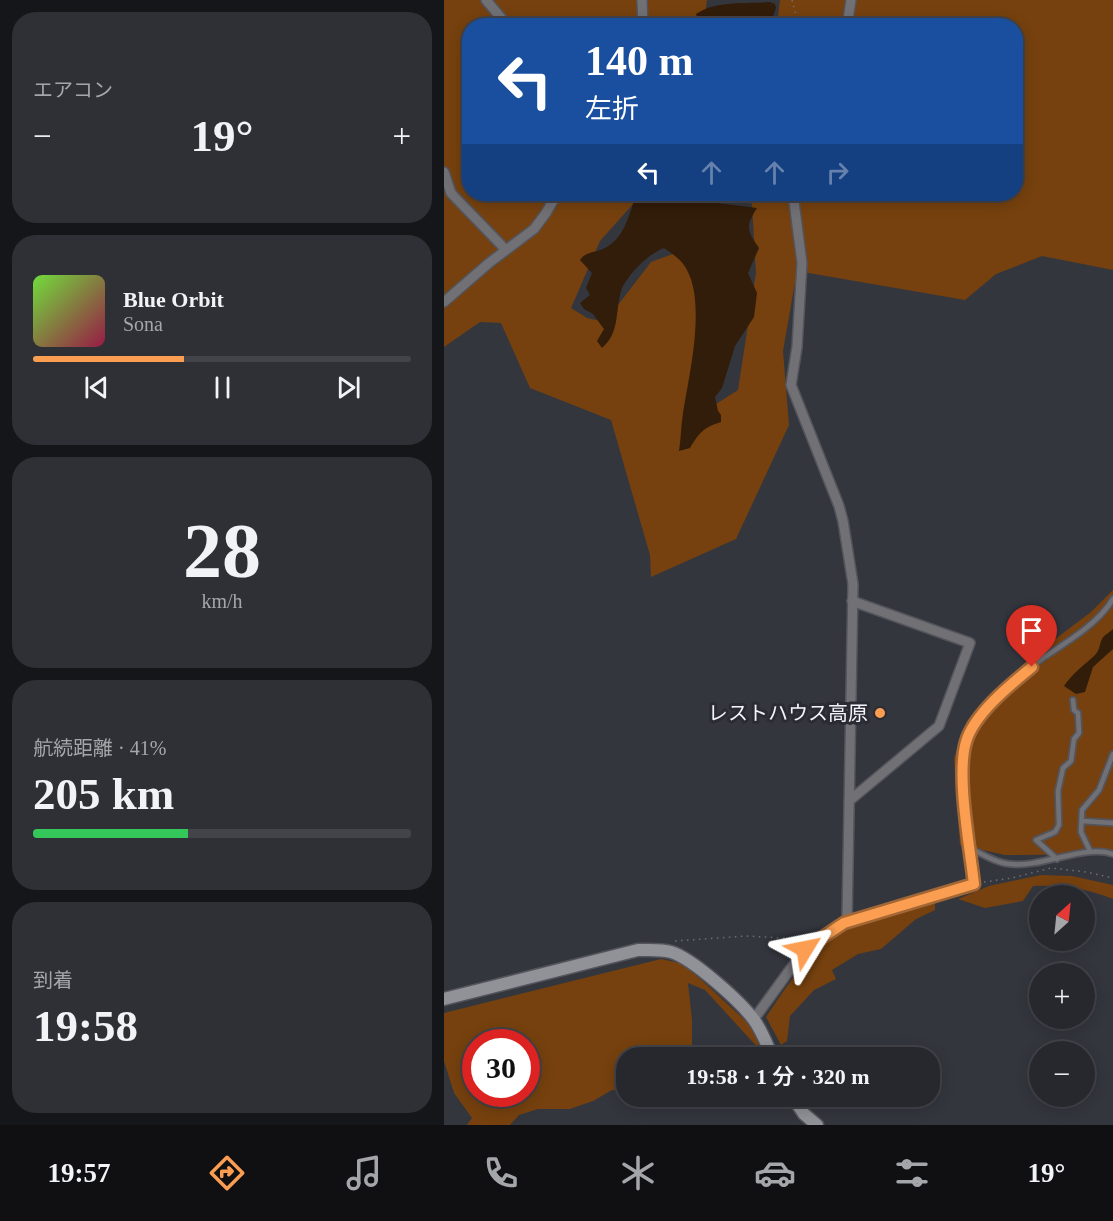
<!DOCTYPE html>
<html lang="ja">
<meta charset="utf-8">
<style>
body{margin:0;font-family:"Times New Roman","Noto Sans JP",serif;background:#2f3036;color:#f1f3f6;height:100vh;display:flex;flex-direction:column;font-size:22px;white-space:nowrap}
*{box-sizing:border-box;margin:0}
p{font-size:20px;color:#a4a6aa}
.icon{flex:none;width:33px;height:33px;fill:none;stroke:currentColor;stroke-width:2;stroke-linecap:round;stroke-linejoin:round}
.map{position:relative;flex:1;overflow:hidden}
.panel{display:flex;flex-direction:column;gap:12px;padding:12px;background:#151619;width:444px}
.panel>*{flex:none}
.top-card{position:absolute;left:18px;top:18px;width:561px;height:183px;border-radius:24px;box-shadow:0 3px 15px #0003,0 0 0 2px #43444a;background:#1a4fa0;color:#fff;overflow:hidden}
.needle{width:39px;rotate:27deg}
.buttons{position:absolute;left:585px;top:885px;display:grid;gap:12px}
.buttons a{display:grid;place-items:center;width:66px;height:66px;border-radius:50%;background:#27282e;box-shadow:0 3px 15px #0003,0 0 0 2px #43444a;font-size:30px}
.speed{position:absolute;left:18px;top:1029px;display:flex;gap:12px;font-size:30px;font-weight:700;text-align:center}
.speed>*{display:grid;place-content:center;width:78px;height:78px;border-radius:50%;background:#27282e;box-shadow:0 3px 15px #0003,0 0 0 2px #43444a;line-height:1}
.speed .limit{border:9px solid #d22;background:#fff;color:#111}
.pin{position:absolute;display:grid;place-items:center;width:51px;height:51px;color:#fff;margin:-62px -26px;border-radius:50% 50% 50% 0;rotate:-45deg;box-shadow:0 0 6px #0007}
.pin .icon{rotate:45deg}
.me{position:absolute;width:66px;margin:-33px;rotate:55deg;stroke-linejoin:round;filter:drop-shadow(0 0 4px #0008)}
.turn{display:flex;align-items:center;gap:21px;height:126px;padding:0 24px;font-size:27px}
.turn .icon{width:78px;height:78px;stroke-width:2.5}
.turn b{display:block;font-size:42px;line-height:51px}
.lanes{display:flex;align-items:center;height:57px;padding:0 24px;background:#0003;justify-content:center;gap:30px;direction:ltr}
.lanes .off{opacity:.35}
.big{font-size:45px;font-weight:600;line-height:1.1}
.panel .widget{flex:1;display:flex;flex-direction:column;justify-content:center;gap:9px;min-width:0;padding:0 21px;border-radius:24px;background:#2f3036}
.panel .dial{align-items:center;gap:0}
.dial b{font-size:78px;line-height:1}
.song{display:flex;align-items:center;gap:18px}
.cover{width:72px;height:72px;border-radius:9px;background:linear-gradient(135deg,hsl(100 70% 55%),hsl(340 70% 35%))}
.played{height:6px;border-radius:3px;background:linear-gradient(90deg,#fb9e51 40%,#43444a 40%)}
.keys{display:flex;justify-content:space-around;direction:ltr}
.heat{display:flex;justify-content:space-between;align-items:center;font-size:33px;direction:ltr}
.charge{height:9px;border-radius:4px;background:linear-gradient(90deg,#34c759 41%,#43444a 0)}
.trip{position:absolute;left:172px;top:1047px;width:324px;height:60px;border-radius:24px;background:#27282e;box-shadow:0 3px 15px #0003,0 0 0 2px #43444a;font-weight:600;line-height:60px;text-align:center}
.menu{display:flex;height:96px;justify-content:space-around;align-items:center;background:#101012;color:#a4a6aa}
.menu .icon{width:42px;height:42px}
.menu .current{color:#fb9e51}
.menu b{font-size:27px;color:#f1f3f6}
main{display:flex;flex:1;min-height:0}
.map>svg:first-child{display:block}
.green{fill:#76410e;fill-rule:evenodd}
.water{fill:#321c0a}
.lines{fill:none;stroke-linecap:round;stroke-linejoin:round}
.lane-casing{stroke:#53545c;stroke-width:8}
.street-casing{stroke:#53545c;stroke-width:12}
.secondary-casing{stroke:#53545c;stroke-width:15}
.path{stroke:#6d6f76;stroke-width:1.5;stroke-dasharray:1.5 4.5;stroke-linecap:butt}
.lane{stroke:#717175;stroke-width:4.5}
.street{stroke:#717175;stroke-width:9}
.secondary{stroke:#919298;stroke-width:12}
.route-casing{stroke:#a36735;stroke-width:15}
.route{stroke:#fb9e51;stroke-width:10}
.poi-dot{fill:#fb9e51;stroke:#2a2b33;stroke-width:2}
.labels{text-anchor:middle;stroke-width:6;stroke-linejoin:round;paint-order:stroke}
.poi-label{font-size:20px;fill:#f3f4f9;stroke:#2a2b33;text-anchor:end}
</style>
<main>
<section class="panel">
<div class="widget"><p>エアコン</p>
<div class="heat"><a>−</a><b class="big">19°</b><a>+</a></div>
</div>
<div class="widget">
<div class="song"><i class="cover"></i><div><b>Blue Orbit</b><p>Sona</p></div></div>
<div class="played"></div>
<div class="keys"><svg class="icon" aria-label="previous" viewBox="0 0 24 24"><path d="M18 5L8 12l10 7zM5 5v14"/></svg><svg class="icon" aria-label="pause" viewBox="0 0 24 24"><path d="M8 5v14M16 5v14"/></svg><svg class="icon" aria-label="next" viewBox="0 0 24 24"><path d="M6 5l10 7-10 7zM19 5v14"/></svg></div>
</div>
<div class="widget dial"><b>28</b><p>km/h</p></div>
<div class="widget"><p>航続距離 · 41%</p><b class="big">205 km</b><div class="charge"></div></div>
<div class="widget"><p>到着</p><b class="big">19:58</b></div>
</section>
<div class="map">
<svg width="669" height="1125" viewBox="0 0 669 1125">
<rect width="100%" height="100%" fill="#34363e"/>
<path class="green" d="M0,0H263L260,25L26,26V194H198L156,241L127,308L143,318L161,322L207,262L237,251L267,300L247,420L294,390L312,273L308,205L304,194H572V26L333,25L336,0H669V270L598,256L552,274L521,300L353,271L339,351L345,425L292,539L207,577L206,555L167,420L86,388L57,323L36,322L0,347Z
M669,590V854L561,855L516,845L510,758L523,721L586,658L647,612Z
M597,875L628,876L669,885V899C640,888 620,885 589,886L579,901L541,908L514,899L545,886Z
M491,903V910L472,919L437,949L414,954L388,970L392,979L370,990L346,1016L343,1041L337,1045L322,1017C340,991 363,953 390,936C420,919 458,912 491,903Z
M217,959L240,964L304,1023L320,1046L316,1050L261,990L244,983L248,1020V1057L183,1058V1090H168L149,1101L126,1109H94L75,1115L66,1125H23L28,1118L10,1093L0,1061V1013ZM32,1042H82V1094H32Z"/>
<path class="water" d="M326,2L331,4L332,8L326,25H256L252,14C272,0 302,4 326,2Z
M192,194H206L231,198L232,194H240L242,199L313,208C301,227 303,230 315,248L304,273L313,293L310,317L291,346L278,388L271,397L274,411L277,415V422C260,427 255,433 246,448L235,451C237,438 237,426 239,413C245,376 262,305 243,270C238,260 230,255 220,248C205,253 182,276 177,291C171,312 176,333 158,348L153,341L160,329L149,314L140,309L136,303L146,295L142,288L148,273L136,260C142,251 152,253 161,248C181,238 186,212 192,194Z
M669,629V649L649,667L641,692L632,694L620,686C627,675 640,665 650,656C656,651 655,645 658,639C660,635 666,632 669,629Z"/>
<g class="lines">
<g class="lane-casing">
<path id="lane" d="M638,821L669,823
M526,848C538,854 552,863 566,864C598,868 639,844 669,854
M646,851L637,832L638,810L655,790L669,754
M613,859L592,840L611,832L615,825L614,791L619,768L627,761L630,739L635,733L634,713L630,710L629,700
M530,884C526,849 512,773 522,742C532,710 573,677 599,658C623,642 654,624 669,599"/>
</g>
<g class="street-casing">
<path id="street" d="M42,0L64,26
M198,0L199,26
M403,26L407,0
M0,172L7,193L62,250
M349,194L358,263L353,347L347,385L395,506L399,521L409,584L403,922
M0,302L45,263L90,229L102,213L113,194
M405,801L495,726L526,643L408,601
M310,1019L361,949L400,923L530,884"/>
</g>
<g class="secondary-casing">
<path id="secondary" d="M0,999L194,950C206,950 216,949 227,952C248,958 297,1002 310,1020C318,1031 323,1045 329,1058
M348,1096L360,1114L373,1125"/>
</g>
<path class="path" d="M348,0L355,26
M540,882L568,878L607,868L642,872L669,878
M231,941L302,936L357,939"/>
<use href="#lane" class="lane"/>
<use href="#street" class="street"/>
<use href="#secondary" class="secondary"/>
</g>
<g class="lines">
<g class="route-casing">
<path id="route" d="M361,949L400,923L530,884C526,848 512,775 522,742C530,714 566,685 588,667"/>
</g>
<use href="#route" class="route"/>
</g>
<circle class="poi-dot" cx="436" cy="713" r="6"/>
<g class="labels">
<g class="poi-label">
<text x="424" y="720">レストハウス高原</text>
</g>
</g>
</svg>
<div class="buttons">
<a><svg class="needle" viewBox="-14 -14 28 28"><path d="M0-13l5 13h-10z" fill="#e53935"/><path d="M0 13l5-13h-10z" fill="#a4a6aa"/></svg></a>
<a>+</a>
<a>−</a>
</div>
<div class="speed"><div class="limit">30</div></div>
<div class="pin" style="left:588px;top:667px;background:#d93025"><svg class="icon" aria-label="arrive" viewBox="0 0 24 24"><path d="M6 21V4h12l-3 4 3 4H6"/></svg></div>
<svg class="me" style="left:361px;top:949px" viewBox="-20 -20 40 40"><path d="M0-17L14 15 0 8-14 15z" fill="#fb9e51" stroke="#fff" stroke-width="4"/></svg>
<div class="trip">19:58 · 1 分 · 320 m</div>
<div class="top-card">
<div class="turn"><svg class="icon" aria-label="left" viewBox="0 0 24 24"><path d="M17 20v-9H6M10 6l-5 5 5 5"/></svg><div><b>140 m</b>左折</div></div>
<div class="lanes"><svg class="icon" aria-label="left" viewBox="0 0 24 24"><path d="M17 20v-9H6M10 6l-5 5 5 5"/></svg><svg class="icon off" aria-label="ahead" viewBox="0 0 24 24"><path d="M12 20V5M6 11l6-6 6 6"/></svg><svg class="icon off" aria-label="ahead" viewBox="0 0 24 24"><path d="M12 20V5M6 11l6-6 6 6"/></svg><svg class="icon off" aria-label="right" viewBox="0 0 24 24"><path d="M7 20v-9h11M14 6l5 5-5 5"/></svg></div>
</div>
</div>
</main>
<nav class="menu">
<b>19:57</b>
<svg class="icon current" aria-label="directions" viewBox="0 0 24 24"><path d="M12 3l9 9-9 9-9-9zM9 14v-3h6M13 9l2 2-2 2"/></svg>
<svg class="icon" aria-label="music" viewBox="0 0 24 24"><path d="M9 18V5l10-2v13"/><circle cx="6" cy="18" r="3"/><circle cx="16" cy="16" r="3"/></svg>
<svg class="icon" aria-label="phone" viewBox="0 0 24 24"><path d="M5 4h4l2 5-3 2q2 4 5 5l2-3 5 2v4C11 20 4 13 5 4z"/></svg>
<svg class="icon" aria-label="climate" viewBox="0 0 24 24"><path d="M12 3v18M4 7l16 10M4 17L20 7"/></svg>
<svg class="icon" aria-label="car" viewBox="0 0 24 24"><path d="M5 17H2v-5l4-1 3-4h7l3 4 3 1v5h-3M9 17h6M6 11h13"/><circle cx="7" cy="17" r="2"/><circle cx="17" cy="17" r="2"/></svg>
<svg class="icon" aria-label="filters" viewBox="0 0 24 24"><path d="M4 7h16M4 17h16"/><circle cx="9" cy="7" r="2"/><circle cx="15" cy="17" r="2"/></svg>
<b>19°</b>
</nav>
